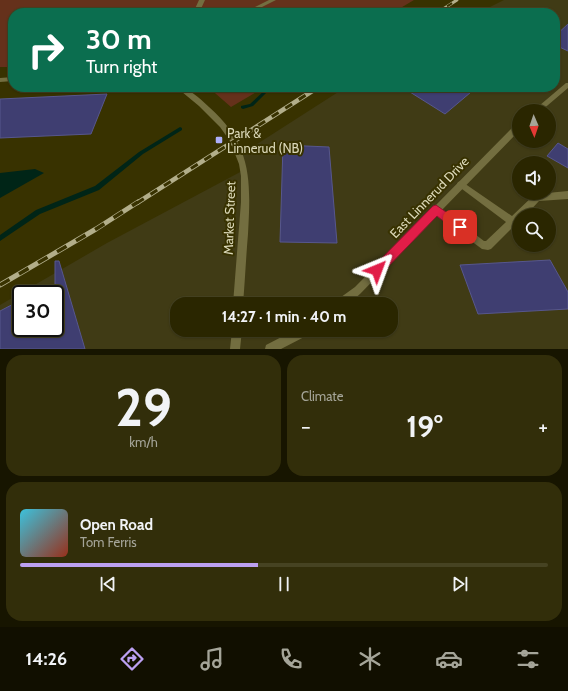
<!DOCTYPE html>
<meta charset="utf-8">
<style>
body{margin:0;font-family:Cabin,sans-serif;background:#322e0a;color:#f1f3f6;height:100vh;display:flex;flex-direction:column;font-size:15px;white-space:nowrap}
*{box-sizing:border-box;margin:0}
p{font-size:13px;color:#a5a599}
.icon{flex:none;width:22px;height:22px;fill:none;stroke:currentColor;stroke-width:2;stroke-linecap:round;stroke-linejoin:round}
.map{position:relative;height:349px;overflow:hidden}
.sheet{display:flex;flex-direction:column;gap:6px;padding:6px;background:#171500;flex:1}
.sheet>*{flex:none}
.top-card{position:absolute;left:8px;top:8px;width:552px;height:84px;border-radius:16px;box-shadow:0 1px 3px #0004,0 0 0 1px #464322;background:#0b6e4f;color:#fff;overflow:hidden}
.needle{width:26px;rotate:178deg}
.fabs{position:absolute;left:512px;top:104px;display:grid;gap:8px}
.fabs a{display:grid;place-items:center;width:44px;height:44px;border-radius:50%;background:#2a2600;box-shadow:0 1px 3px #0004,0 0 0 1px #464322;font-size:20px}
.speed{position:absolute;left:12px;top:285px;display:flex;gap:8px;font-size:20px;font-weight:700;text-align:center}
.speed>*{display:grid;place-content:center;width:52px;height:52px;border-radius:50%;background:#2a2600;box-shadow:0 1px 3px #0004,0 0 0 1px #464322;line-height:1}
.speed .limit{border:2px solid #111;border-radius:6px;background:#fff;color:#111}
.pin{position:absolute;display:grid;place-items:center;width:34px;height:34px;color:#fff;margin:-17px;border-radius:8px;box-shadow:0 2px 6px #0006}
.me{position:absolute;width:44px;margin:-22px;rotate:44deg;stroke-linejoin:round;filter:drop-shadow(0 0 3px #0008)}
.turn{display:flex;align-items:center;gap:14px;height:84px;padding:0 12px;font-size:18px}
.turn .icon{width:52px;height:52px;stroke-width:2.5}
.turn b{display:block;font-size:28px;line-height:34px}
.big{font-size:30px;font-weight:800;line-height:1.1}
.sheet .widget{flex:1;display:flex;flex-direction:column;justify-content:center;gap:6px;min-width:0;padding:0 14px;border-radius:16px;background:#322e0a}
.sheet .dial{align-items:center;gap:0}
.dial b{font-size:52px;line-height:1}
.song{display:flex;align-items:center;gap:12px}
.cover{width:48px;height:48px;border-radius:6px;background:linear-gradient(135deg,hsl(190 70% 55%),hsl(10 70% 35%))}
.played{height:4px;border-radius:2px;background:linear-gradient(90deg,#bca0f2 45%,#464322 45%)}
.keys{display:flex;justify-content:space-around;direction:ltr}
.heat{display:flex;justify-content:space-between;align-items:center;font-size:22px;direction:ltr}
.sheet .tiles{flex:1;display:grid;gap:6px;grid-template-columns:1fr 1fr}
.widget:last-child{grid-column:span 2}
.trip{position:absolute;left:170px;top:297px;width:228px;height:40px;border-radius:16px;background:#2a2600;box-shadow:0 1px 3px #0004,0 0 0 1px #464322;font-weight:800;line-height:40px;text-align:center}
.dock{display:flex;height:64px;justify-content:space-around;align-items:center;background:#110f00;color:#a5a599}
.dock .icon{width:28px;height:28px}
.dock .active{color:#bca0f2}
.dock b{font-size:18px;color:#f1f3f6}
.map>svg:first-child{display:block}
.built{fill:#403b15;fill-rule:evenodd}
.green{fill:#65311b}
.water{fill:#002517}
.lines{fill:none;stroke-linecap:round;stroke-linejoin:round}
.stream{fill:#002517;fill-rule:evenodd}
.building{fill:#3f3e71;stroke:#57578d}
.lane{fill:#736e40;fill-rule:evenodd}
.street{fill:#736e40;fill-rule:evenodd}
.rail-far2-casing{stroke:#b2ae8a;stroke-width:3}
.rail-far1-casing{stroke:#b2ae8a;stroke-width:4.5}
.rail-casing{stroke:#b2ae8a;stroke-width:5}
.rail-far2{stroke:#383200;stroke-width:2;stroke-dasharray:6;stroke-linecap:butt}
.rail-far1{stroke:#383200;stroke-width:3;stroke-dasharray:8;stroke-linecap:butt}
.rail{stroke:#383200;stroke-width:3.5;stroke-dasharray:11;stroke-linecap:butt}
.route{fill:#e11d48;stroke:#92132f}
.poi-dot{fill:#adaffb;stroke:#383200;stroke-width:1.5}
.labels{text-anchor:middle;stroke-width:4;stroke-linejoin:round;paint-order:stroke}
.poi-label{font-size:13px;fill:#dbd8b8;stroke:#383200;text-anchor:start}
.street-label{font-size:13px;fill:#dbd8b8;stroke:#383200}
</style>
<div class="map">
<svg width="568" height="349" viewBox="0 0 568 349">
<rect width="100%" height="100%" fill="#383200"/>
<path class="built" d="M504,0H568V349H0V305L107,243L244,170L240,155L346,87H555V13H478ZM519,111H549V141H519ZM519,163H549V193H519ZM519,215H549V245H519ZM21,294H55V328H21ZM177,304H391V330H177Z"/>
<path class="green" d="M0,0H414L392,13H13V67H0Z
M208,87H265L231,107Z"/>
<path class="water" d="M35,169L44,173L0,198V173Z"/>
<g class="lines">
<path class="stream" d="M275,87H282L281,88L267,92L253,106L243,109L241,108V106L250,104L265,90Z
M180,127L182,128V130L143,154L99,190L40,214L0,241V235L36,210L95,186L139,152Z"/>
</g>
<path class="building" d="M568,24V51L555,45V36Z
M402,87H477L445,114Z
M107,94L91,134L0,138V99Z
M558,143L568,149V168L547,156Z
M283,145L329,147L337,243L280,242Z
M550,260L568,292V309L478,314L460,265Z
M55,261H59L85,349H0V311L21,300V328H55Z"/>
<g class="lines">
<path class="lane" d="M199,0H205L199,13H193Z
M269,0H276L250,13H243Z
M461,181L512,216L534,195L537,194L568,191V199L539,201L526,215H519V221L491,249L488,250L482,249L433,213L432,210L433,207L436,206L439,207L484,241H486L506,222L458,186L457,184L458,182Z"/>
<path class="street" d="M13,77V81L0,82V78Z
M566,83H568V88L541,111H533Z
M176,87C189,87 199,98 209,107C252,145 251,180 248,234C246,257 245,281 243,304H233L241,202V176L239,164L230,141L220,127L199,106Z
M519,123V131L361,293L349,304H336L337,300L355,287L516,124Z
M232,330H242L240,349H230Z
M295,330H311L310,334L281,349H265L266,345Z"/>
<g class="rail-far2-casing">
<path id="rail-far2" d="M437,13L457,0
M315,89L319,87"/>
</g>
<g class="rail-far1-casing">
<path id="rail-far1" d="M137,203L317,88"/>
</g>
<g class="rail-casing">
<path id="rail" d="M0,285L96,229L138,202"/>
</g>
<use href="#rail-far2" class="rail-far2"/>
<use href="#rail-far1" class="rail-far1"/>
<use href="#rail" class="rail"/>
</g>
<path class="route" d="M436,205L463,224L465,227L463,231L460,232L456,231L437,216L381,274L377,276L374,274L372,270L374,266L433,206Z"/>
<rect class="poi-dot" x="215" y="136" width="8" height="8" rx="2"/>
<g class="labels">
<g class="poi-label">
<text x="227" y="138">Park &amp;<tspan x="227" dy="15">Linnerud (NB)</tspan></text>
</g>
<g class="street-label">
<text transform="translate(429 197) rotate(-46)" y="5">East Linnerud Drive</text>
<text transform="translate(229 218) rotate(-88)" y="5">Market Street</text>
</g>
</g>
</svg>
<div class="fabs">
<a><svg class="needle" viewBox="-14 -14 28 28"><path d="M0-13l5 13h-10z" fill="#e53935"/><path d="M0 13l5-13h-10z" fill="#a5a599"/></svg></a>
<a><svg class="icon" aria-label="sound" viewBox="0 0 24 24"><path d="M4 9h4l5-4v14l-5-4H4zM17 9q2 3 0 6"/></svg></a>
<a><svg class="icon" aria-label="search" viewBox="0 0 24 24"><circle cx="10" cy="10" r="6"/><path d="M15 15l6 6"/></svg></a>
</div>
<div class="speed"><div class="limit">30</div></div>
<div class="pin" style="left:460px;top:227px;background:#d93025"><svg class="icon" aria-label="arrive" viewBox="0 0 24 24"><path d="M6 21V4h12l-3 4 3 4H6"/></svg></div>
<svg class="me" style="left:377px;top:270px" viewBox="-20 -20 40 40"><path d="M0-17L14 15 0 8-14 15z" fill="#e11d48" stroke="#fff" stroke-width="4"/></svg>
<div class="trip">14:27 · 1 min · 40 m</div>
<div class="top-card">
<div class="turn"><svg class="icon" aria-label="right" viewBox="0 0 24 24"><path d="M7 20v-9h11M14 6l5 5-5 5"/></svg><div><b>30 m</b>Turn right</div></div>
</div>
</div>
<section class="sheet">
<div class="tiles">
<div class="widget dial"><b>29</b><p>km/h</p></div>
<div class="widget"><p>Climate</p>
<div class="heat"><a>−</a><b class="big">19°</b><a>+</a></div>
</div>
<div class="widget">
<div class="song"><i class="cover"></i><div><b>Open Road</b><p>Tom Ferris</p></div></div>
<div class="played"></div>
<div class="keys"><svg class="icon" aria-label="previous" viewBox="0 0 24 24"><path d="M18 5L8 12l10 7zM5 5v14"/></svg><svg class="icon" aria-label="pause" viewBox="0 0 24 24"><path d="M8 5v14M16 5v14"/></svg><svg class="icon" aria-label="next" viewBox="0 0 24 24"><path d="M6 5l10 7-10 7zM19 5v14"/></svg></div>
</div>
</div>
</section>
<nav class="dock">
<b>14:26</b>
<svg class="icon active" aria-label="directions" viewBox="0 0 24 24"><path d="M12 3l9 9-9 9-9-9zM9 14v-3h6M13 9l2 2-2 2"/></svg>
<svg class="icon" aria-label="music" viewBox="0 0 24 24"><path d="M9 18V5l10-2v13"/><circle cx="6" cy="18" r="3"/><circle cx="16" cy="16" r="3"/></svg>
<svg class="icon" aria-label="phone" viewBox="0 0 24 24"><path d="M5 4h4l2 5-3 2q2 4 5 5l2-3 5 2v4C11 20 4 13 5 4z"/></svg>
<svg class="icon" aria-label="climate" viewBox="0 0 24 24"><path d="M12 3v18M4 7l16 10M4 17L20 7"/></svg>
<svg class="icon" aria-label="car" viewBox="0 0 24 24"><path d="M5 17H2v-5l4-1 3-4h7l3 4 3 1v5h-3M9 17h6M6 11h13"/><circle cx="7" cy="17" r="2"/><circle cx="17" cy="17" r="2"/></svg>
<svg class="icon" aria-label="filters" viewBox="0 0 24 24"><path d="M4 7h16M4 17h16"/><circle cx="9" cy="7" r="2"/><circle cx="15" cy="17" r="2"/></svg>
</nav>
